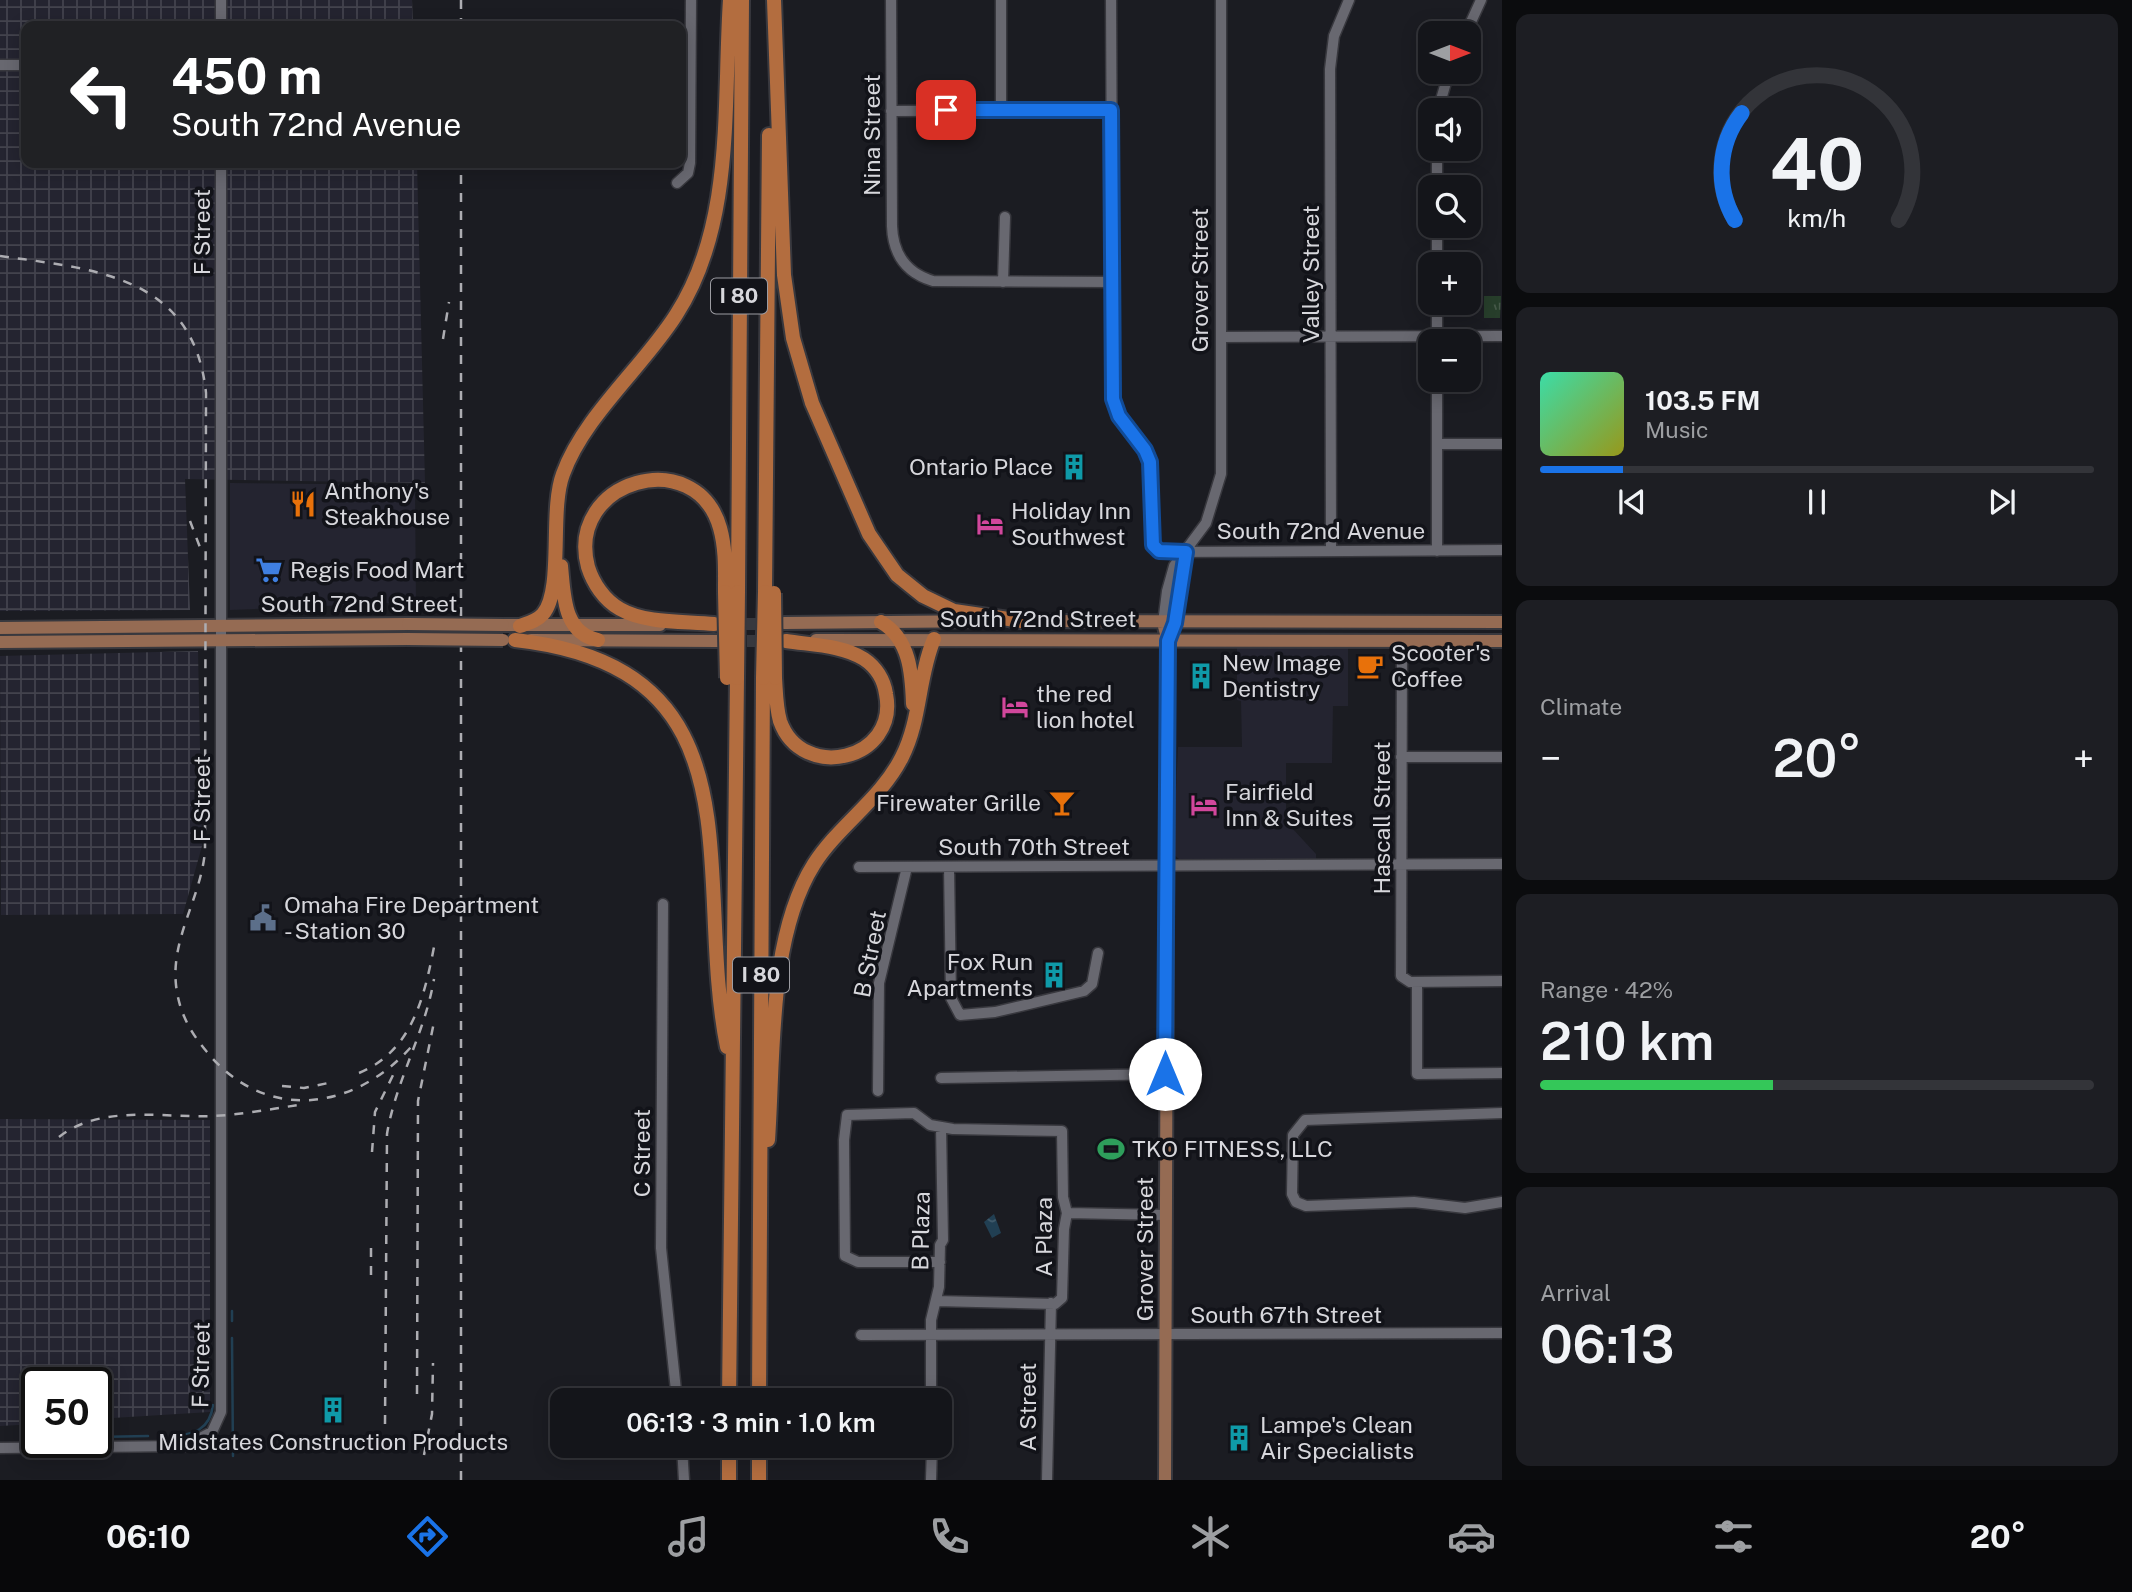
<!DOCTYPE html>
<meta charset="utf-8">
<style>
body{margin:0;font-family:"Public Sans",sans-serif;background:#1d1e23;color:#f1f3f6;height:100vh;display:flex;flex-direction:column;font-size:26px;white-space:nowrap}
*{box-sizing:border-box;margin:0}
p{font-size:23px;color:#9d9fa2}
.icon{flex:none;width:38px;height:38px;fill:none;stroke:currentColor;stroke-width:2;stroke-linecap:round;stroke-linejoin:round}
.map{position:relative;flex:1;overflow:hidden}
.drawer{display:flex;flex-direction:column;gap:14px;padding:14px;background:#0b0c0e;width:630px}
.drawer>*{flex:none}
.hud{position:absolute;left:21px;top:21px;width:665px;height:147px;border-radius:14px;box-shadow:0 4px 18px #0003,0 0 0 2px #333439;background:#202124;color:#fff;overflow:hidden}
.needle{width:46px;rotate:90deg}
.buttons{position:absolute;left:1418px;top:21px;display:grid;gap:14px}
.buttons a{display:grid;place-items:center;width:63px;height:63px;border-radius:14px;background:#14151a;box-shadow:0 4px 18px #0003,0 0 0 2px #333439;font-size:35px}
.speed{position:absolute;left:21px;top:1367px;display:flex;gap:14px;font-size:35px;font-weight:700;text-align:center}
.speed>*{display:grid;place-content:center;width:91px;height:91px;border-radius:50%;background:#14151a;box-shadow:0 4px 18px #0003,0 0 0 2px #333439;line-height:1}
.speed .limit{border:4px solid #111;border-radius:10px;background:#fff;color:#111}
.pin{position:absolute;display:grid;place-items:center;width:60px;height:60px;color:#fff;margin:-30px;border-radius:14px;box-shadow:0 4px 10px #0006}
.me{position:absolute;width:77px;margin:-38px;rotate:0deg;stroke-linejoin:round;filter:drop-shadow(0 0 5px #0008)}
.turn{display:flex;align-items:center;gap:24px;height:147px;padding:0 35px;font-size:32px}
.turn .icon{width:91px;height:91px;stroke-width:2.5}
.turn b{display:block;font-size:49px;line-height:60px}
.big{font-size:52px;font-weight:600;line-height:1.1}
.drawer .tile{flex:1;display:flex;flex-direction:column;justify-content:center;gap:10px;min-width:0;padding:0 24px;border-radius:14px;background:#1d1e23}
.drawer .dial{align-items:center;gap:0}
.dial svg{height:182px;overflow:visible;fill:none;stroke:#333439;stroke-width:7;stroke-linecap:round;text-anchor:middle}
.dial text{fill:#f1f3f6;stroke:none}
.song{display:flex;align-items:center;gap:21px}
.cover{width:84px;height:84px;border-radius:10px;background:linear-gradient(135deg,hsl(160 70% 55%),hsl(60 70% 35%))}
.played{height:7px;border-radius:4px;background:linear-gradient(90deg,#1a73e8 15%,#333439 15%)}
.keys{display:flex;justify-content:space-around;direction:ltr}
.heat{display:flex;justify-content:space-between;align-items:center;font-size:38px;direction:ltr}
.charge{height:10px;border-radius:5px;background:linear-gradient(90deg,#34c759 42%,#333439 0)}
.trip{position:absolute;left:550px;top:1388px;width:402px;height:70px;border-radius:14px;background:#14151a;box-shadow:0 4px 18px #0003,0 0 0 2px #333439;font-weight:600;line-height:70px;text-align:center}
.dock{display:flex;height:112px;justify-content:space-around;align-items:center;background:#08080a;color:#9d9fa2}
.dock .icon{width:49px;height:49px}
.dock .current{color:#1a73e8}
.dock b{font-size:32px;color:#f1f3f6}
main{display:flex;flex:1;min-height:0}
.map>svg:first-child{display:block}
.built{fill:#242430}
.industrial{fill:url(#industrial-grid)}
.park{fill:url(#park-tufts)}
.water{fill:url(#water-ripples)}
.lines{fill:none;stroke-linecap:round;stroke-linejoin:round}
.stream{stroke:#213f53;stroke-width:2.5}
.major-tunnel{stroke:#37383e;stroke-width:12;stroke-dasharray:12 6;stroke-linecap:butt}
.minor-casing{stroke:#38383e;stroke-width:13}
.major-casing{stroke:#38383e;stroke-width:16}
.highway-casing{stroke:#38383e;stroke-width:18}
.minor{stroke:#686870;stroke-width:10}
.major{stroke:#956b53;stroke-width:12}
.highway{stroke:#b36d3f;stroke-width:14}
.rail{stroke:#adadb2;stroke-width:2.5;stroke-dasharray:9 9;stroke-linecap:butt}
.major-bridge-casing{stroke:#38383e;stroke-width:16;stroke-linecap:butt}
.highway-bridge-casing{stroke:#38383e;stroke-width:18;stroke-linecap:butt}
.major-bridge{stroke:#956b53;stroke-width:12}
.highway-bridge{stroke:#b36d3f;stroke-width:14}
.route-casing{stroke:#114b97;stroke-width:18}
.route{stroke:#1a73e8;stroke-width:12}
.labels{text-anchor:middle;stroke-width:7;stroke-linejoin:round;paint-order:stroke}
.shield{fill:#121319;stroke:#9c9ca2;stroke-width:2}
.shield-label{font-size:21px;font-weight:bold;fill:#d7d7dc}
.street-label{font-size:23px;fill:#d7d7dc;stroke:#121319}
.poi-label{font-size:23px;fill:#d7d7dc;stroke:#121319;text-anchor:start}
</style>
<main>
<div class="map">
<svg width="1502" height="1480" viewBox="0 0 1502 1480">
<defs>
<pattern id="industrial-grid" width="8" height="8" patternUnits="userSpaceOnUse" patternTransform="scale(1.75)"><rect width="8" height="8" fill="#242430"/><path d="M0 4h8M4 0v8" fill="none" stroke="#43434d"/></pattern>
<pattern id="park-tufts" width="24" height="20" patternUnits="userSpaceOnUse" patternTransform="scale(1.75)"><rect width="24" height="20" fill="#273e2b"/><path d="M3 7l-1-3M5 7V3M7 7l1-3M15 17l-1-3M17 17v-4M19 17l1-3" fill="none" stroke="#465949"/></pattern>
<pattern id="water-ripples" width="26" height="14" patternUnits="userSpaceOnUse" patternTransform="scale(1.75)"><rect width="26" height="14" fill="#213f53"/><path d="M2 4q2-2 4 0t4 0M15 11q2-2 4 0t4 0" fill="none" stroke="#405a6b"/></pattern>
</defs>
<rect width="100%" height="100%" fill="#1b1c22"/>
<path class="built" d="M230,483L415,485L416,602L230,610Z
M1237,648H1348V706H1333L1332,763H1286V827L1292,828L1316,854V861L1179,859L1173,854L1178,747H1242L1241,701L1237,700Z"/>
<path class="industrial" d="M0,0H412L413,26H26V163H417L425,483L185,479L190,610L0,611Z
M198,651L202,846L183,914L1,915L0,656Z
M0,1119L210,1120V1412L96,1419V1382H37V1424L0,1426Z"/>
<path class="park" d="M1484,296H1501L1500,318H1484Z"/>
<path class="water" d="M994,1214L1001,1233L992,1238L984,1222Z"/>
<g class="lines">
<path class="stream" d="M232,1311V1321
M232,1338L233,1456
M23,1436H37
M171,1436C193,1435 210,1430 213,1405
M96,1437L148,1436"/>
<path class="major-tunnel" d="M728,624H773
M729,641H774"/>
<g class="minor-casing">
<path id="minor" d="M891,0L892,226C893,254 906,273 933,281L1112,282
M1001,0V110
M1111,0L1113,399C1118,425 1141,438 1150,462L1153,546L1156,550L1168,552L1502,550
M221,26V0
M1466,33L1481,0
M0,65H26
M1438,110L1449,72
M891,111L1111,110
M1437,149V187
M677,183L688,173L690,163L691,0
M1437,226V264
M1003,282L1005,217
M1437,303V341
M1221,337L1502,336
M1437,380V551
M1437,444H1502
M1331,551L1330,69L1334,36L1349,0
M1163,623L1167,591L1174,566L1206,523L1221,474V0
M1175,623L1186,552
M1402,641L1401,976L1410,982L1502,981
M1401,757H1502
M859,867L1502,864
M949,867L951,998L960,1015L995,1012L1084,991L1092,984L1098,953
M663,904L661,1248L677,1400
M1417,982V1074L1502,1073
M941,1078L1165,1074
M878,1091L879,983L907,867
M1502,1113L1305,1120L1293,1135L1292,1194L1296,1202L1306,1206L1414,1202L1465,1208L1502,1202
M1067,1213L1166,1215
M936,1301L1055,1304L1062,1298L1064,1229L1067,1213L1063,1197L1062,1131L953,1129L930,1125L914,1113L847,1115L844,1140L845,1256L858,1262H940
M861,1335L1502,1333
M931,1400V1320L939,1287L940,1245L943,1240L941,1127
M682,1446L684,1480
M0,1448L185,1446L212,1432L221,1412V163
M931,1480L932,1446
M1047,1480L1051,1303"/>
</g>
<g class="major-casing">
<path id="major" d="M1012,621L1502,622
M784,623L994,621
M1163,623L1168,641L1165,1480
M503,625H660
M0,628L408,624
M531,640L718,641
M816,640L1502,641
M0,642L407,639"/>
</g>
<g class="highway-casing">
<path id="highway" d="M774,0L784,275L793,338L812,403L869,534L897,575L923,596L954,611L1022,621
M561,566C564,595 563,633 598,640
M738,592L742,0
M765,592L769,135
M881,622C910,639 912,674 913,704
M714,624C685,621 646,624 620,609C604,600 593,583 588,567C565,480 696,443 720,528C726,549 725,571 725,592
M520,626C528,623 537,621 543,614C564,589 549,511 563,474C584,416 643,367 676,315C735,224 723,103 730,0
M515,640C766,668 692,872 727,1047
M775,678C776,692 776,707 780,721C802,783 899,760 886,694C884,680 876,667 864,659C842,645 811,645 786,641
M768,1140C774,1054 768,937 814,864C839,825 881,799 902,757C921,720 918,677 934,639
M729,1400L737,678
M759,1400L763,678
M729,1480V1446
M759,1480V1446"/>
</g>
<use href="#minor" class="minor"/>
<use href="#major" class="major"/>
<use href="#highway" class="highway"/>
<path class="rail" d="M461,0V26
M0,256C93,269 194,275 206,393L205,851C201,898 171,937 176,985C179,1012 190,1032 207,1052C265,1123 354,1111 411,1047
M443,339L449,302
M190,521L201,550
M359,1073C412,1051 424,998 434,947
M282,1086L304,1088L333,1082
M59,1137C101,1104 163,1118 212,1116C241,1115 270,1109 299,1105
M372,1152L375,1112L396,1069
M371,1275V1243
M417,1394L418,1101L434,1022
M385,1424L387,1134C396,1080 425,1033 434,979
M424,1455L432,1414L433,1363
M461,1480V163"/>
<g class="major-bridge-casing">
<path id="major-bridge" d="M408,624L503,625
M407,639L503,640"/>
</g>
<g class="highway-bridge-casing">
<path id="highway-bridge" d="M725,592L727,678
M774,593L775,678
M737,678L738,592
M763,678L765,592"/>
</g>
<use href="#major-bridge" class="major-bridge"/>
<use href="#highway-bridge" class="highway-bridge"/>
</g>
<g class="lines">
<g class="route-casing">
<path id="route" d="M946,110H1111L1113,399L1119,416L1145,450L1150,462L1153,545L1159,551L1186,552L1175,623L1168,641L1165,1074"/>
</g>
<use href="#route" class="route"/>
</g>
<defs>
<g id="building-bare" transform="scale(2.1)"><path d="M-4-6H4V6H1V3H-1V6H-4ZM-2.5-4.3h1.7v1.8h-1.7ZM.8-4.3h1.7v1.8H.8ZM-2.5-1h1.7V.8h-1.7ZM.8-1h1.7V.8H.8Z" fill="#0f9aa8" stroke="#121319" stroke-width="2.5" paint-order="stroke"/></g>
<g id="restaurant-bare" transform="scale(2.1)"><path d="M-5-6h1v4h1v-4h1v4h1v-4h1v5L-1.5 .5V6h-2V.5L-5-1ZM5-6V6H3V1.5H1.5Q1.5-4 5-6Z" fill="#e8710a" stroke="#121319" stroke-width="2.5" paint-order="stroke"/></g>
<g id="hotel-bare" transform="scale(2.1)"><path d="M-6-4.5h1.5V1H6V5H4.5V3h-9V5H-6ZM-4 0a1.8 1.8 0 1 1 3.6 0ZM.5 0V-2.5h3Q6-2.5 6 0Z" fill="#d1479c" stroke="#121319" stroke-width="2.5" paint-order="stroke"/></g>
<g id="supermarket-bare" transform="scale(2.1)"><path d="M-6-5.5h2.5l.6 2H6L4.5 2H-2.5L-4.4-4H-6ZM-1.5 3.2a1.3 1.3 0 1 0 .1 0ZM3 3.2a1.3 1.3 0 1 0 .1 0Z" fill="#3f7fe0" stroke="#121319" stroke-width="2.5" paint-order="stroke"/></g>
<g id="cafe-bare" transform="scale(2.1)"><path d="M-5.5-4.5H6V0H3Q3 3.5 0 3.5H-2.5Q-5.5 3.5-5.5 0ZM3-3.2v2h1.7v-2ZM-6 4.5H4V6H-6Z" fill="#e8710a" stroke="#121319" stroke-width="2.5" paint-order="stroke"/></g>
<g id="bar-bare" transform="scale(2.1)"><path d="M-6-5H6L.8 .8V4.5H3.5V6h-7V4.5H-.8V.8Z" fill="#e8710a" stroke="#121319" stroke-width="2.5" paint-order="stroke"/></g>
<g id="civic-bare" transform="scale(2.1)"><path d="M-.6-6.5H3V-4.5H.6V-3L4-1V1h2V6H-6V1h2V-1L-.6-3ZM-1.2 2.5V6h2.4V2.5Z" fill="#5c6f8a" stroke="#121319" stroke-width="2.5" paint-order="stroke"/></g>
<g id="stadium-bare" transform="scale(2.1)"><path d="M0-5a6.5 5 0 1 0 0 10a6.5 5 0 1 0 0-10ZM-3.5-1.8h7v3.6h-7Z" fill="#2e9e5b" stroke="#121319" stroke-width="2.5" paint-order="stroke"/></g>
</defs>
<g fill-rule="evenodd">
<use href="#building-bare" x="1074" y="467"/>
<use href="#restaurant-bare" x="303" y="504"/>
<use href="#hotel-bare" x="990" y="524"/>
<use href="#supermarket-bare" x="269" y="570"/>
<use href="#cafe-bare" x="1370" y="666"/>
<use href="#building-bare" x="1201" y="676"/>
<use href="#hotel-bare" x="1015" y="707"/>
<use href="#bar-bare" x="1062" y="803"/>
<use href="#hotel-bare" x="1204" y="805"/>
<use href="#civic-bare" x="263" y="918"/>
<use href="#building-bare" x="1054" y="975"/>
<use href="#stadium-bare" x="1111" y="1149"/>
<use href="#building-bare" x="333" y="1410"/>
<use href="#building-bare" x="1239" y="1438"/>
</g>
<g class="labels">
<g class="shield">
<rect x="711" y="278.5" width="56" height="35" rx="5"/>
<rect x="733" y="957.5" width="56" height="35" rx="5"/>
</g>
<g class="shield-label">
<text x="739" y="303">I 80</text>
<text x="761" y="982">I 80</text>
</g>
<g class="street-label">
<text transform="translate(872 135) rotate(-90)" y="8">Nina Street</text>
<text transform="translate(202 232) rotate(-90)" y="8">F Street</text>
<text transform="translate(1311 274) rotate(-90)" y="8">Valley Street</text>
<text transform="translate(1200 280) rotate(-90)" y="8">Grover Street</text>
<text x="1321" y="539">South 72nd Avenue</text>
<text x="359" y="612">South 72nd Street</text>
<text x="1038" y="627">South 72nd Street</text>
<text transform="translate(202 799) rotate(-90)" y="8">F Street</text>
<text transform="translate(1382 818) rotate(-90)" y="8">Hascall Street</text>
<text x="1034" y="855">South 70th Street</text>
<text transform="translate(870 954) rotate(-79)" y="8">B Street</text>
<text transform="translate(642 1153) rotate(-90)" y="8">C Street</text>
<text transform="translate(921 1231) rotate(-89)" y="8">B Plaza</text>
<text transform="translate(1044 1237) rotate(-90)" y="8">A Plaza</text>
<text transform="translate(1145 1249) rotate(-90)" y="8">Grover Street</text>
<text x="1286" y="1323">South 67th Street</text>
<text transform="translate(201 1365) rotate(-89)" y="8">F Street</text>
<text transform="translate(1028 1407) rotate(-90)" y="8">A Street</text>
</g>
<g class="poi-label">
<text x="1053" y="475" text-anchor="end">Ontario Place</text>
<text x="324" y="499">Anthony's<tspan x="324" dy="26">Steakhouse</tspan></text>
<text x="1011" y="519">Holiday Inn<tspan x="1011" dy="26">Southwest</tspan></text>
<text x="290" y="578">Regis Food Mart</text>
<text x="1391" y="661">Scooter's<tspan x="1391" dy="26">Coffee</tspan></text>
<text x="1222" y="671">New Image<tspan x="1222" dy="26">Dentistry</tspan></text>
<text x="1036" y="702">the red<tspan x="1036" dy="26">lion hotel</tspan></text>
<text x="1225" y="800">Fairfield<tspan x="1225" dy="26">Inn &amp; Suites</tspan></text>
<text x="1041" y="811" text-anchor="end">Firewater Grille</text>
<text x="284" y="913">Omaha Fire Department<tspan x="284" dy="26">- Station 30</tspan></text>
<text x="1033" y="970" text-anchor="end">Fox Run<tspan x="1033" dy="26">Apartments</tspan></text>
<text x="1132" y="1157">TKO FITNESS, LLC</text>
<text x="1260" y="1433">Lampe's Clean<tspan x="1260" dy="26">Air Specialists</tspan></text>
<text x="333" y="1450" text-anchor="middle">Midstates Construction Products</text>
</g>
</g>
</svg>
<div class="buttons">
<a><svg class="needle" viewBox="-14 -14 28 28"><path d="M0-13l5 13h-10z" fill="#e53935"/><path d="M0 13l5-13h-10z" fill="#9d9fa2"/></svg></a>
<a><svg class="icon" aria-label="sound" viewBox="0 0 24 24"><path d="M4 9h4l5-4v14l-5-4H4zM17 9q2 3 0 6"/></svg></a>
<a><svg class="icon" aria-label="search" viewBox="0 0 24 24"><circle cx="10" cy="10" r="6"/><path d="M15 15l6 6"/></svg></a>
<a>+</a>
<a>−</a>
</div>
<div class="speed"><div class="limit">50</div></div>
<div class="pin" style="left:946px;top:110px;background:#d93025"><svg class="icon" aria-label="arrive" viewBox="0 0 24 24"><path d="M6 21V4h12l-3 4 3 4H6"/></svg></div>
<svg class="me" style="left:1165px;top:1074px" viewBox="-20 -20 40 40"><circle r="19" fill="#fff"/><path d="M0-13L10 11 0 6-10 11z" fill="#1a73e8"/></svg>
<div class="trip">06:13 · 3 min · 1.0 km</div>
<div class="hud">
<div class="turn"><svg class="icon" aria-label="left" viewBox="0 0 24 24"><path d="M17 20v-9H6M10 6l-5 5 5 5"/></svg><div><b>450 m</b>South 72nd Avenue</div></div>
</div>
</div>
<section class="drawer">
<div class="tile dial"><svg viewBox="0 0 100 80">
<path d="M14 69A42 42 0 1 1 86 69"/>
<path d="M14 69A42 42 0 0 1 17 22" stroke="#1a73e8"/>
<text x="50" y="56" font-size="32" font-weight="700">40</text>
<text x="50" y="72" font-size="11">km/h</text>
</svg></div>
<div class="tile">
<div class="song"><i class="cover"></i><div><b>103.5 FM</b><p>Music</p></div></div>
<div class="played"></div>
<div class="keys"><svg class="icon" aria-label="previous" viewBox="0 0 24 24"><path d="M18 5L8 12l10 7zM5 5v14"/></svg><svg class="icon" aria-label="pause" viewBox="0 0 24 24"><path d="M8 5v14M16 5v14"/></svg><svg class="icon" aria-label="next" viewBox="0 0 24 24"><path d="M6 5l10 7-10 7zM19 5v14"/></svg></div>
</div>
<div class="tile"><p>Climate</p>
<div class="heat"><a>−</a><b class="big">20°</b><a>+</a></div>
</div>
<div class="tile"><p>Range · 42%</p><b class="big">210 km</b><div class="charge"></div></div>
<div class="tile"><p>Arrival</p><b class="big">06:13</b></div>
</section>
</main>
<nav class="dock">
<b>06:10</b>
<svg class="icon current" aria-label="directions" viewBox="0 0 24 24"><path d="M12 3l9 9-9 9-9-9zM9 14v-3h6M13 9l2 2-2 2"/></svg>
<svg class="icon" aria-label="music" viewBox="0 0 24 24"><path d="M9 18V5l10-2v13"/><circle cx="6" cy="18" r="3"/><circle cx="16" cy="16" r="3"/></svg>
<svg class="icon" aria-label="phone" viewBox="0 0 24 24"><path d="M5 4h4l2 5-3 2q2 4 5 5l2-3 5 2v4C11 20 4 13 5 4z"/></svg>
<svg class="icon" aria-label="climate" viewBox="0 0 24 24"><path d="M12 3v18M4 7l16 10M4 17L20 7"/></svg>
<svg class="icon" aria-label="car" viewBox="0 0 24 24"><path d="M5 17H2v-5l4-1 3-4h7l3 4 3 1v5h-3M9 17h6M6 11h13"/><circle cx="7" cy="17" r="2"/><circle cx="17" cy="17" r="2"/></svg>
<svg class="icon" aria-label="filters" viewBox="0 0 24 24"><path d="M4 7h16M4 17h16"/><circle cx="9" cy="7" r="2"/><circle cx="15" cy="17" r="2"/></svg>
<b>20°</b>
</nav>
